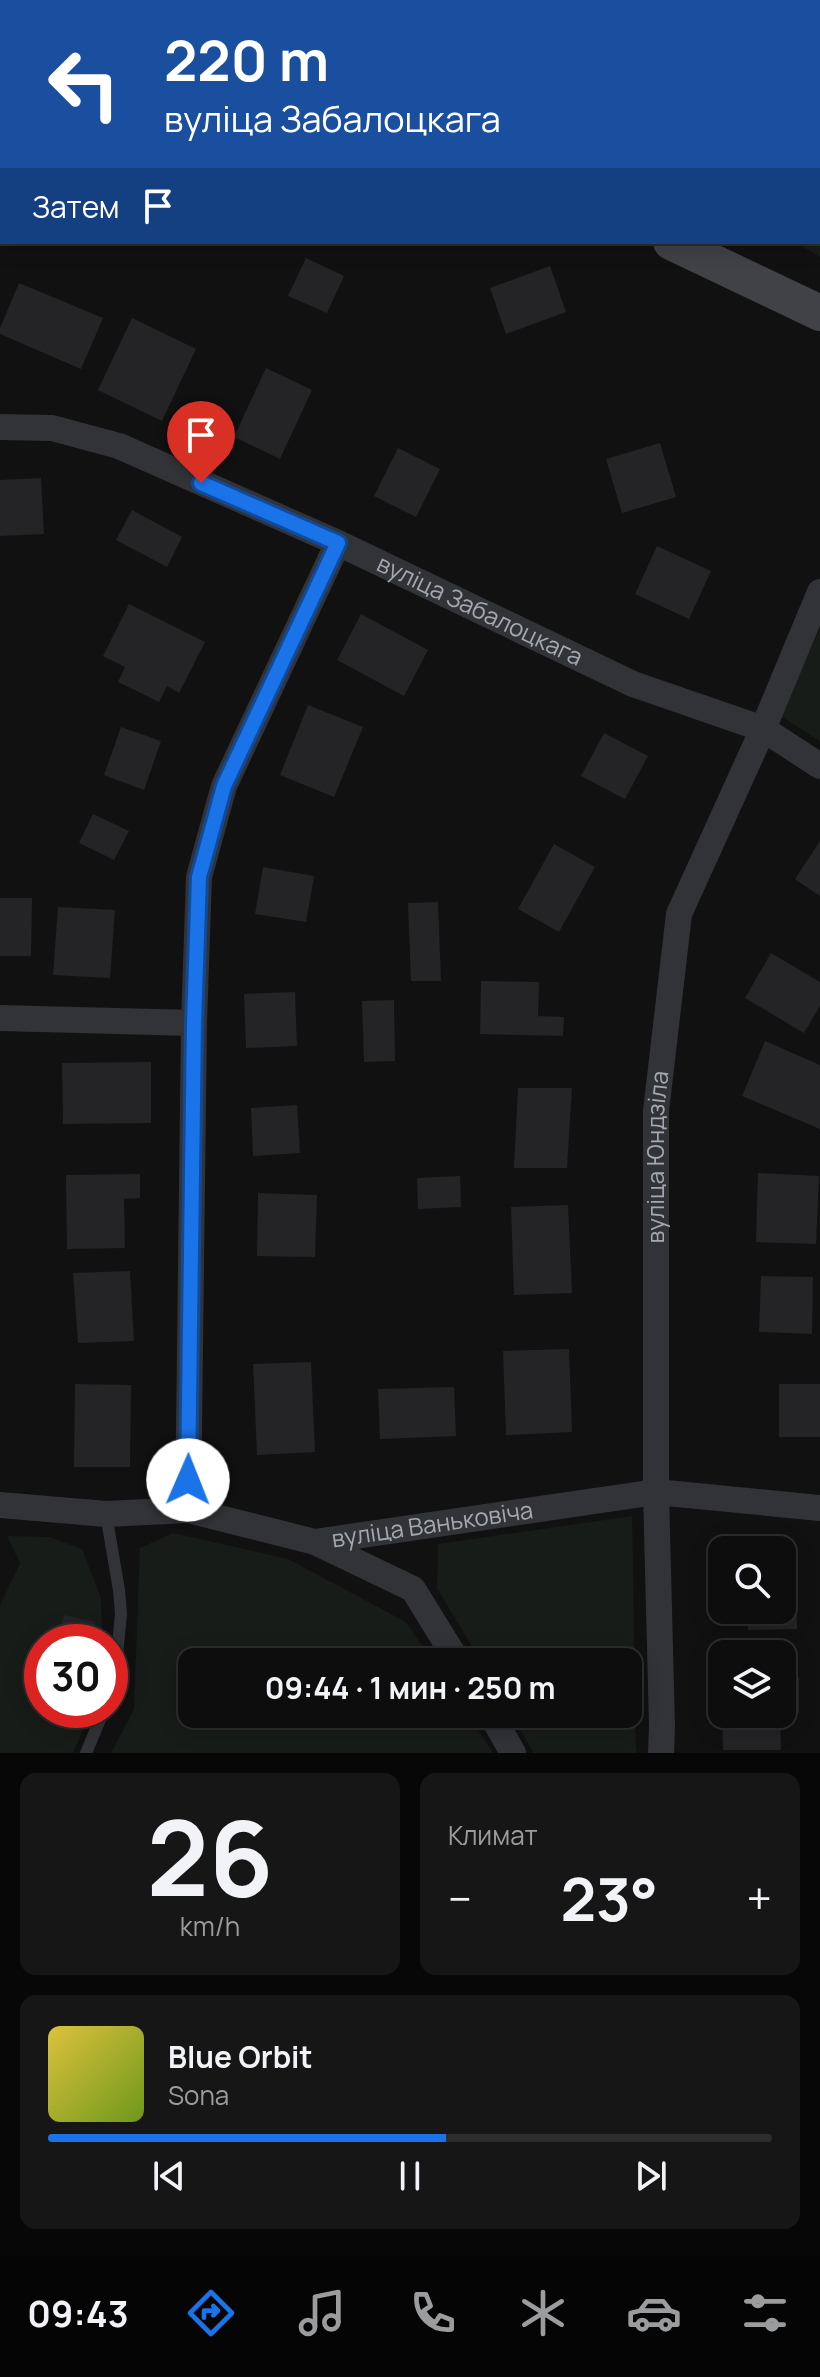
<!DOCTYPE html>
<html lang="ru">
<meta charset="utf-8">
<style>
body{margin:0;font-family:Manrope,sans-serif;background:#161617;color:#f1f3f6;height:100vh;display:flex;flex-direction:column;font-size:30px;white-space:nowrap}
*{box-sizing:border-box;margin:0}
p{font-size:26px;color:#9a9c9e}
.icon{flex:none;width:44px;height:44px;fill:none;stroke:currentColor;stroke-width:2;stroke-linecap:round;stroke-linejoin:round}
.map{position:relative;height:1753px;overflow:hidden}
.panel{display:flex;flex-direction:column;gap:20px;padding:20px;background:#070708;flex:1}
.panel>*{flex:none}
.banner{position:absolute;left:0px;top:0px;width:820px;height:244px;box-shadow:0 4px 20px #0003,0 0 0 2px #2d2d2e;background:#1a4fa0;color:#fff;overflow:hidden}
.buttons{position:absolute;left:708px;top:1536px;display:grid;gap:16px}
.buttons a{display:grid;place-items:center;width:88px;height:88px;border-radius:16px;background:#0d0d0e;box-shadow:0 4px 20px #0003,0 0 0 2px #2d2d2e;font-size:40px}
.speed{position:absolute;left:24px;top:1624px;display:flex;gap:16px;font-size:40px;font-weight:700;text-align:center}
.speed>*{display:grid;place-content:center;width:104px;height:104px;border-radius:50%;background:#0d0d0e;box-shadow:0 4px 20px #0003,0 0 0 2px #2d2d2e;line-height:1}
.speed .limit{border:12px solid #d22;background:#fff;color:#111}
.pin{position:absolute;display:grid;place-items:center;width:68px;height:68px;color:#fff;margin:-82px -34px;border-radius:50% 50% 50% 0;rotate:-45deg;box-shadow:0 0 8px #0007}
.pin .icon{rotate:45deg}
.me{position:absolute;width:88px;margin:-44px;rotate:1deg;stroke-linejoin:round;filter:drop-shadow(0 0 6px #0008)}
.turn{display:flex;align-items:center;gap:28px;height:168px;padding:0 32px;font-size:36px}
.turn .icon{width:104px;height:104px;stroke-width:2.5}
.turn b{display:block;font-size:56px;line-height:68px}
.then{display:flex;align-items:center;height:76px;padding:0 32px;background:#0003;gap:16px;font-size:30px}
.big{font-size:60px;font-weight:700;line-height:1.1}
.panel .widget{flex:1;display:flex;flex-direction:column;justify-content:center;gap:12px;min-width:0;padding:0 28px;border-radius:16px;background:#161617}
.panel .dial{align-items:center;gap:0}
.dial b{font-size:104px;line-height:1}
.song{display:flex;align-items:center;gap:24px}
.cover{width:96px;height:96px;border-radius:12px;background:linear-gradient(135deg,hsl(50 70% 55%),hsl(80 70% 35%))}
.played{height:8px;border-radius:4px;background:linear-gradient(90deg,#1a73e8 55%,#2d2d2e 55%)}
.keys{display:flex;justify-content:space-around;direction:ltr}
.heat{display:flex;justify-content:space-between;align-items:center;font-size:44px;direction:ltr}
.panel .tiles{flex:1;display:grid;gap:20px;grid-template-columns:1fr 1fr}
.widget:last-child{grid-column:span 2}
.trip{position:absolute;left:178px;top:1648px;width:464px;height:80px;border-radius:16px;background:#0d0d0e;box-shadow:0 4px 20px #0003,0 0 0 2px #2d2d2e;font-weight:700;line-height:80px;text-align:center}
.dock{display:flex;height:128px;justify-content:space-around;align-items:center;background:#050506;color:#9a9c9e}
.dock .icon{width:56px;height:56px}
.dock .current{color:#1a73e8}
.dock b{font-size:36px;color:#f1f3f6}
.map>svg:first-child{display:block}
.green{fill:#181c18}
.building{fill:#242426}
.lines{fill:none;stroke-linecap:round;stroke-linejoin:round}
.lane{stroke:#323337;stroke-width:12}
.street{stroke:#323337;stroke-width:26}
.secondary{stroke:#414246;stroke-width:36}
.route-casing{stroke:#114b97;stroke-width:20}
.route{stroke:#1a73e8;stroke-width:14}
.labels{text-anchor:middle;stroke-width:8;stroke-linejoin:round;paint-order:stroke}
.street-label{font-size:24px;fill:#a4a9b1;stroke:#0c0c0d}
</style>
<div class="map">
<svg width="820" height="1753" viewBox="0 0 820 1753">
<rect width="100%" height="100%" fill="#111112"/>
<path class="green" d="M283,0H820V86L818,78V2H286Z
M820,92V257L795,242H818V95Z
M820,629V741L779,715Z
M632,1516L636,1753H534L511,1714H628V1662H481L437,1588L438,1544Z
M173,1533L288,1559L406,1622L433,1662H192V1714H468L493,1753H111L134,1709L140,1548Z
M7,1536L50,1537L82,1549L101,1598L102,1642H91L94,1622L64,1616L58,1642H42V1710H91L73,1753H0V1605L20,1563Z"/>
<path class="building" d="M306,258L344,276L327,313L288,296Z
M550,266L566,312L506,334L490,288Z
M19,283L103,318L81,369L0,334V328Z
M132,318L196,349L162,421L98,390Z
M266,368L312,390L280,459L234,437Z
M660,443L676,497L622,513L606,459Z
M398,448L440,469L416,517L374,496Z
M41,478L44,534L0,536V480Z
M132,510L182,537L167,567L116,540Z
M657,546L711,571L689,619L635,594Z
M129,604L205,642L179,693L167,686L159,702L118,682L125,667L103,656Z
M361,614L428,650L404,696L337,660Z
M308,705L363,727L334,797L280,775Z
M121,727L161,741L144,790L104,775Z
M604,733L648,756L625,799L581,776Z
M93,814L129,831L114,860L79,843Z
M820,841V896L795,879Z
M554,844L595,867L559,932L518,909Z
M263,867L314,876L306,922L255,914Z
M0,898H32L31,956H0Z
M438,902L441,981H411L408,903Z
M58,907L115,910L110,978L53,975Z
M771,953L820,982V1006L804,1033L745,998Z
M481,981L539,982L538,1016L564,1017L563,1036L480,1034Z
M295,992L297,1046L246,1048L244,994Z
M394,1000L395,1061L364,1062L362,1001Z
M765,1041L820,1065V1129L742,1096Z
M151,1062V1123L63,1124L62,1063Z
M518,1088H572L567,1168H514Z
M297,1105L300,1153L253,1156L251,1108Z
M758,1173L819,1176L816,1244L756,1242Z
M140,1174V1198L124,1199L125,1248L67,1249L66,1175Z
M460,1176L461,1207L418,1209L417,1178Z
M258,1193L317,1195L315,1257L257,1256Z
M568,1205L572,1293L514,1295L511,1207Z
M130,1271L134,1341L78,1343L73,1273Z
M761,1276L813,1277L812,1334L759,1332Z
M569,1349L572,1432L506,1435L503,1351Z
M311,1362L315,1452L257,1455L253,1364Z
M75,1384L131,1385L130,1467H74Z
M779,1384H820V1437H779Z
M454,1387L456,1436L380,1439L378,1389Z
M782,1566H796L797,1629L748,1630L747,1610H782Z
M64,1615L95,1622L91,1642H58Z
M782,1677H799V1713H782Z
M722,1714H780L781,1750H723Z"/>
<g class="lines">
<path class="lane" d="M106,1514L119,1590L121,1614L114,1686L110,1696
M86,1753L104,1710"/>
<g class="street">
<path id="s1" d="M0,427L52,428L119,446L338,543L633,684L763,729L820,766"/>
<path d="M0,1018L194,1023"/>
<path id="s2" d="M0,1505L106,1514L188,1510L315,1542L656,1492L820,1508"/>
<path d="M188,1510L194,1023L199,877L224,786L338,543"/>
<path d="M315,1542L413,1589L458,1662"/>
<path d="M491,1714L513,1753"/>
<path id="s3" d="M661,1753L662,1726L656,1492V1111L679,914L763,729L820,592"/>
</g>
<path class="secondary" d="M223,0L226,2
M671,242L820,313"/>
</g>
<g class="lines">
<g class="route-casing">
<path id="route" d="M188,1480L194,1023L199,877L224,786L338,543L201,483"/>
</g>
<use href="#route" class="route"/>
</g>
<g class="labels">
<g class="street-label">
<text dy="8" stroke="none"><textPath href="#s1" startOffset="518">вуліца Забалоцкага</textPath></text>
<text dy="8" stroke="none"><textPath href="#s3" startOffset="596">вуліца Юндзіла</textPath></text>
<text dy="8" stroke="none"><textPath href="#s2" startOffset="438">вуліца Ваньковіча</textPath></text>
</g>
</g>
</svg>
<div class="buttons">
<a><svg class="icon" aria-label="search" viewBox="0 0 24 24"><circle cx="10" cy="10" r="6"/><path d="M15 15l6 6"/></svg></a>
<a><svg class="icon" aria-label="layers" viewBox="0 0 24 24"><path d="M12 4l9 5-9 5-9-5zM3 14l9 5 9-5"/></svg></a>
</div>
<div class="speed"><div class="limit">30</div></div>
<div class="pin" style="left:201px;top:483px;background:#d93025"><svg class="icon" aria-label="arrive" viewBox="0 0 24 24"><path d="M6 21V4h12l-3 4 3 4H6"/></svg></div>
<svg class="me" style="left:188px;top:1480px" viewBox="-20 -20 40 40"><circle r="19" fill="#fff"/><path d="M0-13L10 11 0 6-10 11z" fill="#1a73e8"/></svg>
<div class="trip">09:44 · 1 мин · 250 m</div>
<div class="banner">
<div class="turn"><svg class="icon" aria-label="left" viewBox="0 0 24 24"><path d="M17 20v-9H6M10 6l-5 5 5 5"/></svg><div><b>220 m</b>вуліца Забалоцкага</div></div>
<div class="then">Затем<svg class="icon" aria-label="arrive" viewBox="0 0 24 24"><path d="M6 21V4h12l-3 4 3 4H6"/></svg></div>
</div>
</div>
<section class="panel">
<div class="tiles">
<div class="widget dial"><b>26</b><p>km/h</p></div>
<div class="widget"><p>Климат</p>
<div class="heat"><a>−</a><b class="big">23°</b><a>+</a></div>
</div>
<div class="widget">
<div class="song"><i class="cover"></i><div><b>Blue Orbit</b><p>Sona</p></div></div>
<div class="played"></div>
<div class="keys"><svg class="icon" aria-label="previous" viewBox="0 0 24 24"><path d="M18 5L8 12l10 7zM5 5v14"/></svg><svg class="icon" aria-label="pause" viewBox="0 0 24 24"><path d="M8 5v14M16 5v14"/></svg><svg class="icon" aria-label="next" viewBox="0 0 24 24"><path d="M6 5l10 7-10 7zM19 5v14"/></svg></div>
</div>
</div>
</section>
<nav class="dock">
<b>09:43</b>
<svg class="icon current" aria-label="directions" viewBox="0 0 24 24"><path d="M12 3l9 9-9 9-9-9zM9 14v-3h6M13 9l2 2-2 2"/></svg>
<svg class="icon" aria-label="music" viewBox="0 0 24 24"><path d="M9 18V5l10-2v13"/><circle cx="6" cy="18" r="3"/><circle cx="16" cy="16" r="3"/></svg>
<svg class="icon" aria-label="phone" viewBox="0 0 24 24"><path d="M5 4h4l2 5-3 2q2 4 5 5l2-3 5 2v4C11 20 4 13 5 4z"/></svg>
<svg class="icon" aria-label="climate" viewBox="0 0 24 24"><path d="M12 3v18M4 7l16 10M4 17L20 7"/></svg>
<svg class="icon" aria-label="car" viewBox="0 0 24 24"><path d="M5 17H2v-5l4-1 3-4h7l3 4 3 1v5h-3M9 17h6M6 11h13"/><circle cx="7" cy="17" r="2"/><circle cx="17" cy="17" r="2"/></svg>
<svg class="icon" aria-label="filters" viewBox="0 0 24 24"><path d="M4 7h16M4 17h16"/><circle cx="9" cy="7" r="2"/><circle cx="15" cy="17" r="2"/></svg>
</nav>
